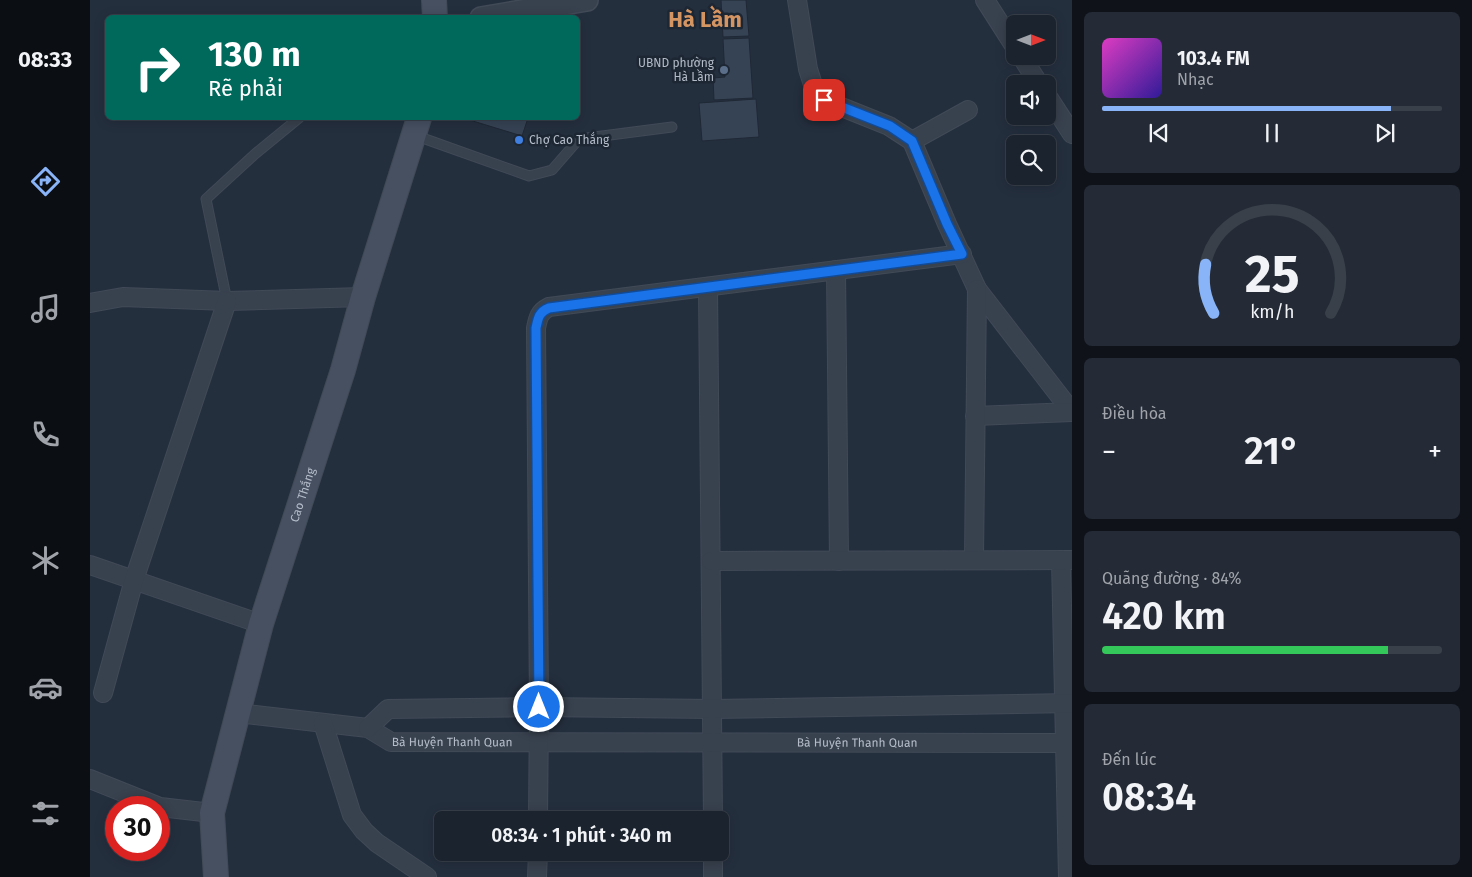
<!DOCTYPE html>
<html lang="vi">
<meta charset="utf-8">
<style>
body{margin:0;font-family:"Fira Sans",sans-serif;background:#242b36;color:#f1f3f6;height:100vh;display:flex;flex-direction:column;font-size:19px;white-space:nowrap}
*{box-sizing:border-box;margin:0}
p{font-size:16px;color:#a0a4aa}
.icon{flex:none;width:28px;height:28px;fill:none;stroke:currentColor;stroke-width:2;stroke-linecap:round;stroke-linejoin:round}
.map{position:relative;flex:1;overflow:hidden}
.drawer{display:flex;flex-direction:column;gap:12px;padding:12px;background:#0f1319;width:400px}
.drawer>*{flex:none}
.banner{position:absolute;left:15px;top:15px;width:475px;height:105px;border-radius:8px;box-shadow:0 2px 12px #0003,0 0 0 1px #39404a;background:#00695c;color:#fff;overflow:hidden}
.needle{width:32px;rotate:90deg}
.fabs{position:absolute;left:916px;top:15px;display:grid;gap:10px}
.fabs a{display:grid;place-items:center;width:50px;height:50px;border-radius:8px;background:#1b232e;box-shadow:0 2px 12px #0003,0 0 0 1px #39404a;font-size:25px}
.speed{position:absolute;left:15px;top:796px;display:flex;gap:10px;font-size:25px;font-weight:700;text-align:center}
.speed>*{display:grid;place-content:center;width:65px;height:65px;border-radius:50%;background:#1b232e;box-shadow:0 2px 12px #0003,0 0 0 1px #39404a;line-height:1}
.speed .limit{border:8px solid #d22;background:#fff;color:#111}
.pin{position:absolute;display:grid;place-items:center;width:42px;height:42px;color:#fff;margin:-21px;border-radius:10px;box-shadow:0 2px 8px #0006}
.me{position:absolute;width:55px;margin:-28px;rotate:0deg;stroke-linejoin:round;filter:drop-shadow(0 0 4px #0008)}
.turn{display:flex;align-items:center;gap:18px;height:105px;padding:0 20px;font-size:22px}
.turn .icon{width:65px;height:65px;stroke-width:2.5}
.turn b{display:block;font-size:35px;line-height:42px}
.big{font-size:38px;font-weight:600;line-height:1.1}
.drawer .widget{flex:1;display:flex;flex-direction:column;justify-content:center;gap:8px;min-width:0;padding:0 18px;border-radius:8px;background:#242b36}
.drawer .dial{align-items:center;gap:0}
.dial svg{height:130px;overflow:visible;fill:none;stroke:#39404a;stroke-width:7;stroke-linecap:round;text-anchor:middle}
.dial text{fill:#f1f3f6;stroke:none}
.song{display:flex;align-items:center;gap:15px}
.cover{width:60px;height:60px;border-radius:8px;background:linear-gradient(135deg,hsl(310 70% 55%),hsl(250 70% 35%))}
.played{height:5px;border-radius:2px;background:linear-gradient(90deg,#8ab4f8 85%,#39404a 85%)}
.keys{display:flex;justify-content:space-around;direction:ltr}
.heat{display:flex;justify-content:space-between;align-items:center;font-size:28px;direction:ltr}
.charge{height:8px;border-radius:4px;background:linear-gradient(90deg,#34c759 84%,#39404a 0)}
.trip{position:absolute;left:344px;top:811px;width:295px;height:50px;border-radius:8px;background:#1b232e;box-shadow:0 2px 12px #0003,0 0 0 1px #39404a;font-weight:600;line-height:50px;text-align:center}
main{display:flex;flex:1;min-height:0}
.tab-bar{display:flex;flex-direction:column;width:90px;justify-content:space-around;align-items:center;background:#0b0e12;color:#a0a4aa}
.tab-bar .icon{width:35px;height:35px}
.tab-bar .on{color:#8ab4f8}
.tab-bar b{font-size:22px;color:#f1f3f6}
.map>svg:first-child{display:block}
.building{fill:#364354;stroke:#1f2835}
.lines{fill:none;stroke-linecap:round;stroke-linejoin:round}
.service-casing{stroke:#414a57;stroke-width:11}
.minor-casing{stroke:#414a57;stroke-width:20}
.tertiary-casing{stroke:#414a57;stroke-width:24}
.secondary-casing{stroke:#414a57;stroke-width:26}
.service{stroke:#38414e;stroke-width:9}
.minor{stroke:#38414e;stroke-width:18}
.tertiary{stroke:#38414e;stroke-width:21}
.secondary{stroke:#465061;stroke-width:24}
.route-casing{stroke:#114b97;stroke-width:12}
.route{stroke:#1a73e8;stroke-width:9}
.service-dot{fill:#5c6f8a;stroke:#1d2633;stroke-width:2}
.shop-dot{fill:#3f7fe0;stroke:#1d2633;stroke-width:2}
.labels{text-anchor:middle;stroke-width:5;stroke-linejoin:round;paint-order:stroke}
.poi-label{font-size:12px;fill:#b4bcc9;stroke:#1d2633;text-anchor:end}
.street-label{font-size:12px;fill:#b4bcc9;stroke:#1d2633}
.town-label{font-size:22px;font-weight:bold;fill:#d59563;stroke:#1d2633}
</style>
<main>
<nav class="tab-bar">
<b>08:33</b>
<svg class="icon on" aria-label="directions" viewBox="0 0 24 24"><path d="M12 3l9 9-9 9-9-9zM9 14v-3h6M13 9l2 2-2 2"/></svg>
<svg class="icon" aria-label="music" viewBox="0 0 24 24"><path d="M9 18V5l10-2v13"/><circle cx="6" cy="18" r="3"/><circle cx="16" cy="16" r="3"/></svg>
<svg class="icon" aria-label="phone" viewBox="0 0 24 24"><path d="M5 4h4l2 5-3 2q2 4 5 5l2-3 5 2v4C11 20 4 13 5 4z"/></svg>
<svg class="icon" aria-label="climate" viewBox="0 0 24 24"><path d="M12 3v18M4 7l16 10M4 17L20 7"/></svg>
<svg class="icon" aria-label="car" viewBox="0 0 24 24"><path d="M5 17H2v-5l4-1 3-4h7l3 4 3 1v5h-3M9 17h6M6 11h13"/><circle cx="7" cy="17" r="2"/><circle cx="17" cy="17" r="2"/></svg>
<svg class="icon" aria-label="filters" viewBox="0 0 24 24"><path d="M4 7h16M4 17h16"/><circle cx="9" cy="7" r="2"/><circle cx="15" cy="17" r="2"/></svg>
</nav>
<div class="map">
<svg width="982" height="877" viewBox="0 0 982 877">
<rect width="100%" height="100%" fill="#242f3e"/>
<path class="building" d="M631,0H656L659,36L633,37Z
M659,38L663,98L624,100L623,78L635,77L633,39Z
M666,99L669,137L612,141L609,103Z
M373,118H438L432,136Z"/>
<g class="lines">
<g class="service-casing">
<path id="service" d="M324,135L439,176L462,170L489,139L582,127
M137,301L116,199L165,154L209,118"/>
</g>
<g class="minor-casing">
<g id="minor">
<path d="M707,0L718,69L724,88L734,100L799,126L822,141L857,224L887,289L982,412"/>
<path d="M895,0L925,47"/>
<path d="M931,56L949,84"/>
<path d="M958,97L982,134"/>
<path d="M822,141L878,110"/>
<path d="M746,270L749,561"/>
<path d="M618,287L623,820"/>
<path d="M0,303L33,297L137,301L273,297"/>
<path d="M885,416L982,412"/>
<path d="M884,559L887,289"/>
<path d="M971,560L978,877"/>
<path d="M621,561L982,560"/>
<path d="M0,565L171,624"/>
<path d="M13,693L44,580L137,301"/>
<path id="s1" d="M148,713L278,728L301,742L982,743"/>
<path d="M233,723L262,815L274,831L287,843L337,877"/>
<path d="M278,728L298,709L449,707L622,709L982,703"/>
<path d="M0,779L70,807L122,813"/>
<path d="M448,820L449,707L446,328C448,318 449,312 459,307L872,254"/>
<path d="M623,852V877"/>
<path d="M447,877L448,852"/>
</g>
</g>
<g class="tertiary-casing">
<path id="tertiary" d="M391,18L497,0"/>
</g>
<g class="secondary-casing">
<g id="secondary">
<path d="M344,0L345,18"/>
<path id="s2" d="M126,877L122,813L171,624L253,370L273,297L329,118"/>
</g>
</g>
<use href="#service" class="service"/>
<use href="#minor" class="minor"/>
<use href="#tertiary" class="tertiary"/>
<use href="#secondary" class="secondary"/>
</g>
<g class="lines">
<g class="route-casing">
<path id="route" d="M449,707L446,328C448,318 449,312 459,308L872,254L857,224L822,141L800,126L734,100"/>
</g>
<use href="#route" class="route"/>
</g>
<circle class="service-dot" cx="634" cy="70" r="5"/>
<circle class="shop-dot" cx="429" cy="140" r="5"/>
<g class="labels">
<g class="poi-label">
<text x="624" y="67">UBND phường<tspan x="624" dy="14">Hà Lầm</tspan></text>
<text x="439" y="144" text-anchor="start">Chợ Cao Thắng</text>
</g>
<g class="street-label">
<text dy="4" stroke="none"><textPath href="#s2" startOffset="395">Cao Thắng</textPath></text>
<text dy="4" stroke="none"><textPath href="#s1" startOffset="219">Bà Huyện Thanh Quan</textPath></text>
<text dy="4" stroke="none"><textPath href="#s1" startOffset="624">Bà Huyện Thanh Quan</textPath></text>
</g>
<g class="town-label">
<text x="615" y="27">Hà Lầm</text>
</g>
</g>
</svg>
<div class="fabs">
<a><svg class="needle" viewBox="-14 -14 28 28"><path d="M0-13l5 13h-10z" fill="#e53935"/><path d="M0 13l5-13h-10z" fill="#a0a4aa"/></svg></a>
<a><svg class="icon" aria-label="sound" viewBox="0 0 24 24"><path d="M4 9h4l5-4v14l-5-4H4zM17 9q2 3 0 6"/></svg></a>
<a><svg class="icon" aria-label="search" viewBox="0 0 24 24"><circle cx="10" cy="10" r="6"/><path d="M15 15l6 6"/></svg></a>
</div>
<div class="speed"><div class="limit">30</div></div>
<div class="pin" style="left:734px;top:100px;background:#d93025"><svg class="icon" aria-label="arrive" viewBox="0 0 24 24"><path d="M6 21V4h12l-3 4 3 4H6"/></svg></div>
<svg class="me" style="left:449px;top:707px" viewBox="-20 -20 40 40"><circle r="17" fill="#1a73e8" stroke="#fff" stroke-width="3"/><path d="M0-11L8 9 0 5-8 9z" fill="#fff"/></svg>
<div class="trip">08:34 · 1 phút · 340 m</div>
<div class="banner">
<div class="turn"><svg class="icon" aria-label="right" viewBox="0 0 24 24"><path d="M7 20v-9h11M14 6l5 5-5 5"/></svg><div><b>130 m</b>Rẽ phải</div></div>
</div>
</div>
<section class="drawer">
<div class="widget">
<div class="song"><i class="cover"></i><div><b>103.4 FM</b><p>Nhạc</p></div></div>
<div class="played"></div>
<div class="keys"><svg class="icon" aria-label="previous" viewBox="0 0 24 24"><path d="M18 5L8 12l10 7zM5 5v14"/></svg><svg class="icon" aria-label="pause" viewBox="0 0 24 24"><path d="M8 5v14M16 5v14"/></svg><svg class="icon" aria-label="next" viewBox="0 0 24 24"><path d="M6 5l10 7-10 7zM19 5v14"/></svg></div>
</div>
<div class="widget dial"><svg viewBox="0 0 100 80">
<path d="M14 69A42 42 0 1 1 86 69"/>
<path d="M14 69A42 42 0 0 1 9 39" stroke="#8ab4f8"/>
<text x="50" y="56" font-size="32" font-weight="700">25</text>
<text x="50" y="72" font-size="11">km/h</text>
</svg></div>
<div class="widget"><p>Điều hòa</p>
<div class="heat"><a>−</a><b class="big">21°</b><a>+</a></div>
</div>
<div class="widget"><p>Quãng đường · 84%</p><b class="big">420 km</b><div class="charge"></div></div>
<div class="widget"><p>Đến lúc</p><b class="big">08:34</b></div>
</section>
</main>
